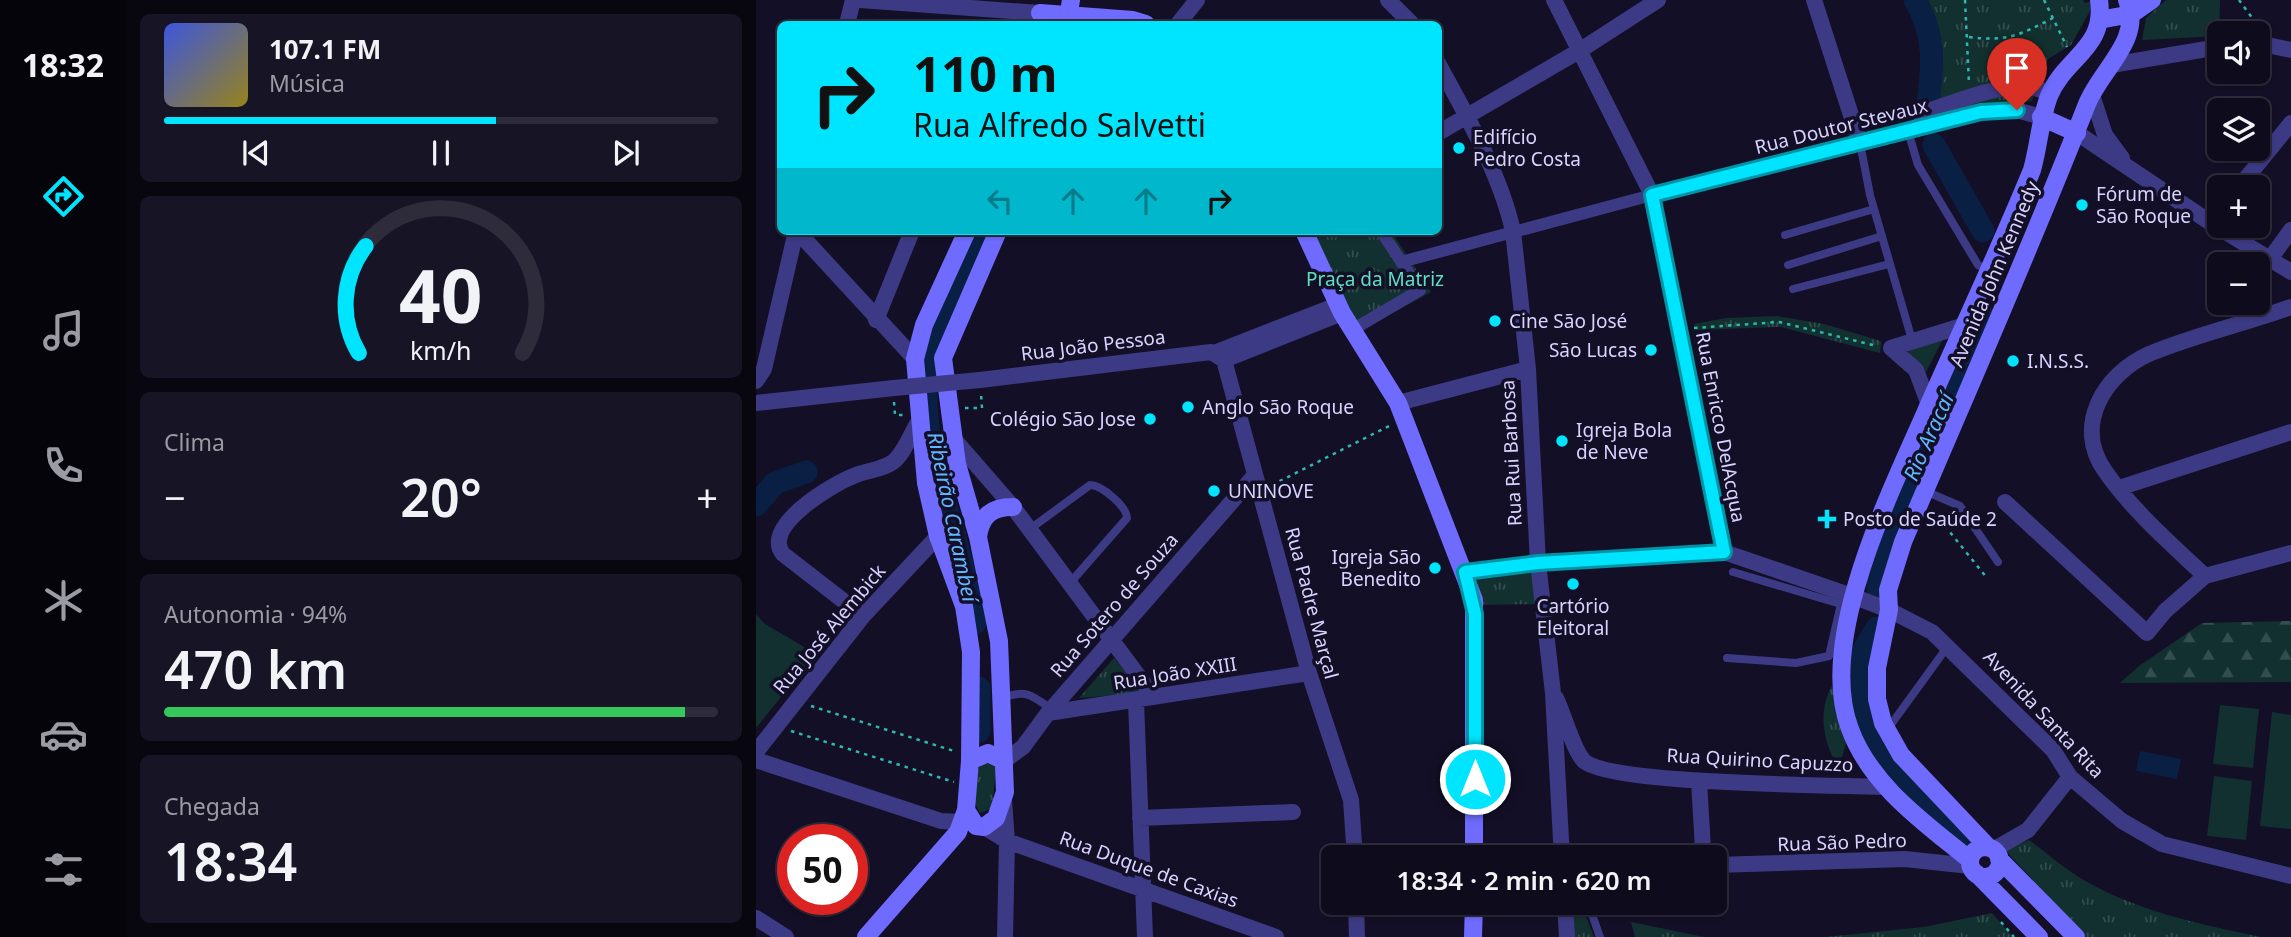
<!DOCTYPE html>
<html lang="pt">
<meta charset="utf-8">
<style>
body{margin:0;font-family:"Noto Sans",sans-serif;background:#171425;color:#f1f3f6;height:100vh;display:flex;flex-direction:column;font-size:26px;white-space:nowrap}
*{box-sizing:border-box;margin:0}
p{font-size:23px;color:#9b9ba3}
.icon{flex:none;width:38px;height:38px;fill:none;stroke:currentColor;stroke-width:2;stroke-linecap:round;stroke-linejoin:round}
.map{position:relative;flex:1;overflow:hidden}
.details{display:flex;flex-direction:column;gap:14px;padding:14px;background:#08060f;width:630px}
.details>*{flex:none}
.hud{position:absolute;left:21px;top:21px;width:665px;height:214px;border-radius:10px;box-shadow:0 2px 5px #0004,0 0 0 2px #2e2b3b;background:#00e5ff;color:#111;overflow:hidden}
.controls{position:absolute;left:1451px;top:21px;display:grid;gap:14px}
.controls a{display:grid;place-items:center;width:63px;height:63px;border-radius:10px;background:#0e0b1c;box-shadow:0 2px 5px #0004,0 0 0 2px #2e2b3b;font-size:35px}
.speed{position:absolute;left:21px;top:824px;display:flex;gap:14px;font-size:35px;font-weight:700;text-align:center}
.speed>*{display:grid;place-content:center;width:91px;height:91px;border-radius:50%;background:#0e0b1c;box-shadow:0 2px 5px #0004,0 0 0 2px #2e2b3b;line-height:1}
.speed .limit{border:10px solid #d22;background:#fff;color:#111}
.pin{position:absolute;display:grid;place-items:center;width:60px;height:60px;color:#fff;margin:-72px -30px;border-radius:50% 50% 50% 0;rotate:-45deg;box-shadow:0 0 7px #0007}
.pin .icon{rotate:45deg}
.me{position:absolute;width:77px;margin:-38px;rotate:0deg;stroke-linejoin:round;filter:drop-shadow(0 0 5px #0008)}
.turn{display:flex;align-items:center;gap:24px;height:147px;padding:0 21px;font-size:32px}
.turn .icon{width:91px;height:91px;stroke-width:2.5}
.turn b{display:block;font-size:49px;line-height:60px}
.lanes{display:flex;align-items:center;height:66px;padding:0 21px;background:#0003;justify-content:center;gap:35px;direction:ltr}
.lanes .off{opacity:.35}
.big{font-size:52px;font-weight:600;line-height:1.1}
.details .tile{flex:1;display:flex;flex-direction:column;justify-content:center;gap:10px;min-width:0;padding:0 24px;border-radius:10px;background:#171425}
.details .dial{align-items:center;gap:0}
.dial svg{height:182px;overflow:visible;fill:none;stroke:#2e2b3b;stroke-width:7;stroke-linecap:round;text-anchor:middle}
.dial text{fill:#f1f3f6;stroke:none}
.song{display:flex;align-items:center;gap:21px}
.cover{width:84px;height:84px;border-radius:10px;background:linear-gradient(135deg,hsl(230 70% 55%),hsl(50 70% 35%))}
.played{height:7px;border-radius:4px;background:linear-gradient(90deg,#00e5ff 60%,#2e2b3b 60%)}
.keys{display:flex;justify-content:space-around;direction:ltr}
.heat{display:flex;justify-content:space-between;align-items:center;font-size:38px;direction:ltr}
.charge{height:10px;border-radius:5px;background:linear-gradient(90deg,#34c759 94%,#2e2b3b 0)}
.trip{position:absolute;left:565px;top:845px;width:406px;height:70px;border-radius:10px;background:#0e0b1c;box-shadow:0 2px 5px #0004,0 0 0 2px #2e2b3b;font-weight:600;line-height:70px;text-align:center}
main{display:flex;flex:1;min-height:0}
.tabs{display:flex;flex-direction:column;width:126px;justify-content:space-around;align-items:center;background:#06040b;color:#9b9ba3}
.tabs .icon{width:49px;height:49px}
.tabs .selected{color:#00e5ff}
.tabs b{font-size:32px;color:#f1f3f6}
.map>svg:first-child{display:block}
.green{fill:#12302f}
.forest{fill:url(#forest-firs)}
.park{fill:url(#park-tufts)}
.water{fill:#0a1f44}
.lines{fill:none;stroke-linecap:round;stroke-linejoin:round}
.river{stroke:#0a1f44;stroke-width:23}
.path{stroke:#2fb8b0;stroke-width:2.5;stroke-dasharray:3.5 5;stroke-linecap:butt}
.service{stroke:#3d3a85;stroke-width:8}
.pedestrian{stroke:#3d3a85;stroke-width:12}
.minor{stroke:#3d3a85;stroke-width:16}
.secondary{stroke:#6f6bff;stroke-width:18}
.minor-bridge{stroke:#3d3a85;stroke-width:16}
.route-casing{stroke:#0095a6;stroke-width:18}
.route{stroke:#00e5ff;stroke-width:12}
.poi-dot{fill:#00e5ff;stroke:#130f26;stroke-width:2.5}
.labels{text-anchor:middle;stroke-width:7;stroke-linejoin:round;paint-order:stroke}
.street-label{font-size:19px;fill:#d9d4ff;stroke:#130f26}
.poi-label{font-size:19px;fill:#d9d4ff;stroke:#130f26;text-anchor:start}
.park-label{font-size:19px;fill:#5fe0c0;stroke:#130f26}
.water-label{font-size:21px;font-style:italic;fill:#62b6ff;stroke:#130f26}
</style>
<main>
<nav class="tabs">
<b>18:32</b>
<svg class="icon selected" aria-label="directions" viewBox="0 0 24 24"><path d="M12 3l9 9-9 9-9-9zM9 14v-3h6M13 9l2 2-2 2"/></svg>
<svg class="icon" aria-label="music" viewBox="0 0 24 24"><path d="M9 18V5l10-2v13"/><circle cx="6" cy="18" r="3"/><circle cx="16" cy="16" r="3"/></svg>
<svg class="icon" aria-label="phone" viewBox="0 0 24 24"><path d="M5 4h4l2 5-3 2q2 4 5 5l2-3 5 2v4C11 20 4 13 5 4z"/></svg>
<svg class="icon" aria-label="climate" viewBox="0 0 24 24"><path d="M12 3v18M4 7l16 10M4 17L20 7"/></svg>
<svg class="icon" aria-label="car" viewBox="0 0 24 24"><path d="M5 17H2v-5l4-1 3-4h7l3 4 3 1v5h-3M9 17h6M6 11h13"/><circle cx="7" cy="17" r="2"/><circle cx="17" cy="17" r="2"/></svg>
<svg class="icon" aria-label="filters" viewBox="0 0 24 24"><path d="M4 7h16M4 17h16"/><circle cx="9" cy="7" r="2"/><circle cx="15" cy="17" r="2"/></svg>
</nav>
<section class="details">
<div class="tile">
<div class="song"><i class="cover"></i><div><b>107.1 FM</b><p>Música</p></div></div>
<div class="played"></div>
<div class="keys"><svg class="icon" aria-label="previous" viewBox="0 0 24 24"><path d="M18 5L8 12l10 7zM5 5v14"/></svg><svg class="icon" aria-label="pause" viewBox="0 0 24 24"><path d="M8 5v14M16 5v14"/></svg><svg class="icon" aria-label="next" viewBox="0 0 24 24"><path d="M6 5l10 7-10 7zM19 5v14"/></svg></div>
</div>
<div class="tile dial"><svg viewBox="0 0 100 80">
<path d="M14 69A42 42 0 1 1 86 69"/>
<path d="M14 69A42 42 0 0 1 17 22" stroke="#00e5ff"/>
<text x="50" y="56" font-size="32" font-weight="700">40</text>
<text x="50" y="72" font-size="11">km/h</text>
</svg></div>
<div class="tile"><p>Clima</p>
<div class="heat"><a>−</a><b class="big">20°</b><a>+</a></div>
</div>
<div class="tile"><p>Autonomia · 94%</p><b class="big">470 km</b><div class="charge"></div></div>
<div class="tile"><p>Chegada</p><b class="big">18:34</b></div>
</section>
<div class="map">
<svg width="1535" height="937" viewBox="0 0 1535 937">
<defs>
<pattern id="forest-firs" width="22" height="20" patternUnits="userSpaceOnUse" patternTransform="scale(1.75)"><rect width="22" height="20" fill="#12302f"/><path d="M5 1l3.5 6h-7zM16 11l3.5 6h-7z" fill="#344d4e"/></pattern>
<pattern id="park-tufts" width="24" height="20" patternUnits="userSpaceOnUse" patternTransform="scale(1.75)"><rect width="24" height="20" fill="#12302f"/><path d="M3 7l-1-3M5 7V3M7 7l1-3M15 17l-1-3M17 17v-4M19 17l1-3" fill="none" stroke="#344d4e"/></pattern>
</defs>
<rect width="100%" height="100%" fill="#130f26"/>
<path class="green" d="M0,614L9,624L60,654L0,728Z
M1464,705L1503,709L1497,768L1457,764Z
M1516,712L1535,715V829L1504,826Z
M1458,776L1496,781L1490,840L1451,836Z"/>
<path class="forest" d="M1535,621V682L1364,683L1383,666L1446,623Z"/>
<path class="park" d="M1165,0H1327L1329,3L1340,0L1315,45L1292,59L1276,101L1177,122C1173,101 1180,81 1181,60C1183,42 1174,15 1165,0Z
M1410,0H1464L1463,36L1386,40L1390,18Z
M554,231H635L675,292L602,332Z
M1021,316L1068,324L1125,341L1124,353L1025,327L940,330L938,324L970,318Z
M1187,339L1169,374L1151,352L1154,347Z
M780,573L783,604L720,605L712,574Z
M358,658L388,693L323,698Z
M1076,686L1091,740L1086,757L1078,759C1066,737 1063,708 1076,686Z
M232,763L240,768L236,808L225,813C214,804 218,776 225,765Z
M1273,840C1289,852 1304,865 1321,876C1375,910 1443,924 1505,937H1330L1249,850Z
M813,903H825L838,937H816Z
M1236,913L1257,937H1069L1168,927Z
M875,922L948,937H879Z"/>
<path class="water" d="M1384,751L1425,759L1421,779L1380,771Z"/>
<g class="lines">
<path class="river" d="M1159,0C1180,36 1177,64 1172,104
M1178,145L1227,231
M0,505L19,483L50,472
M1123,601L1121,568L1152,484L1227,316
M219,623C207,542 158,441 172,359C179,322 211,267 228,231
M1121,628C1116,638 1105,650 1103,661C1087,746 1159,797 1211,850
M223,688V731"/>
<path class="path" d="M1209,0L1213,84
M1288,0L1311,47
M1483,0L1505,30
M1213,37C1251,42 1264,35 1297,18
M938,328L1023,322L1121,346
M138,402L139,415H150
M209,408H226L225,394
M516,485L635,425
M1174,518L1189,526L1231,578
M55,706L198,751
M35,731L198,782
M1245,922L1258,937"/>
<path class="service" d="M1152,131L1162,165L1222,265L1233,271
M1104,143L1114,195L1156,340
M1029,235L1118,209
M1032,265L1126,236
M1037,289L1133,264
M1169,491L1204,506L1242,562
M274,529L334,485C346,485 371,507 371,518L314,583
M977,572L1088,605
M971,658L1040,663L1073,656L1085,604
M246,698C270,689 276,695 295,709
M1131,730L1192,646
M832,903L844,937"/>
<path class="pedestrian" d="M645,262L896,195
M596,330L664,290L625,231
M455,352L581,303"/>
<path class="minor" d="M104,0L284,13
M632,0L656,24
M798,0L896,195L968,552
M1058,0L1104,143
M91,24L97,0
M422,24L441,0
M1502,43L1535,50
M682,63C710,115 744,173 757,231L772,369L782,563L797,693L806,858
M1355,65L1463,47
M1336,95L1349,135L1366,158
M1163,128L1169,112C1203,101 1262,74 1294,94
M682,133L823,51L902,0
M1321,133L1455,223L1535,272
M1483,187L1535,123
M896,195L1225,112L1261,110L1285,117
M41,231L159,359
M1514,259L1535,230
M120,320L156,231
M468,360L553,673L595,800L599,858
M468,360L586,313
M224,380L455,352L468,360
M0,381L8,369L40,231
M0,403L138,388
M642,403L772,369
M1173,405L1160,370L1135,348L1209,325
M197,438L257,507L398,697
M1363,488L1535,432
M1249,502L1391,633L1410,610
M709,572L782,563L968,552L1099,597L1133,610L1176,632L1297,750L1314,777L1366,821L1406,844L1535,876
M1449,576C1415,544 1376,510 1349,471C1317,426 1348,374 1393,354C1438,335 1488,324 1535,307
M1408,612L1449,576L1535,553
M107,616L27,554C5,526 78,483 100,475C112,470 126,470 137,462C148,454 155,433 163,421
M800,698C808,714 817,750 828,761C855,785 1082,785 1130,787
M380,701L389,937
M292,713L553,673
M0,752L107,616L182,536
M0,760L185,821L206,822
M248,761L267,747L292,713L499,475
M943,781L947,849L951,858
M248,800L251,841L249,937
M384,818L537,812
M228,827L251,841L520,937
M1237,850L1272,830L1314,777
M959,865L1149,859L1214,866
M600,903L601,937
M809,903L811,937
M0,918L30,937"/>
<path class="secondary" d="M284,13L377,20L390,24
M1343,20L1376,14L1396,0
M311,24L315,0
M1285,117L1321,133
M211,231L168,325L159,359L170,483L182,536L208,606L215,652L214,761
M242,231L187,358L201,464L222,537L243,641L249,792L240,818L228,827L220,826L210,810L214,761L232,753L248,761
M548,231L586,313L642,403L718,600V858
M222,537C225,516 235,507 257,507
M1214 862a15 15 0 1 1 30 0a15 15 0 1 1-30 0Z
M1233,848L1145,755L1127,723L1121,699V668L1133,610L1132,590L1147,542C1209,396 1273,252 1331,104C1345,69 1387,40 1371,0
M1243,859L1320,937
M1214,860C1169,823 1115,786 1094,729C1059,638 1138,486 1174,402C1208,325 1244,248 1276,170C1283,145 1284,120 1293,96C1309,57 1350,49 1343,0
M1220,873L1283,937
M110,937L202,832L210,810
M717,937L718,903"/>
<path class="minor-bridge" d="M138,388L224,380"/>
</g>
<g class="lines">
<g class="route-casing">
<path id="route" d="M719,779V614L709,572L782,563L968,552L896,195L1225,112L1261,110"/>
</g>
<use href="#route" class="route"/>
</g>
<g class="poi-dot">
<circle cx="703" cy="148" r="7"/>
<circle cx="1326" cy="205" r="7"/>
<circle cx="739" cy="321" r="7"/>
<circle cx="895" cy="350" r="7"/>
<circle cx="1257" cy="361" r="7"/>
<circle cx="432" cy="407" r="7"/>
<circle cx="394" cy="419" r="7"/>
<circle cx="806" cy="441" r="7"/>
<circle cx="458" cy="491" r="7"/>
<path d="M1067.5 508.5h7v7h7v7h-7v7h-7v-7h-7v-7h7z"/>
<circle cx="679" cy="568" r="7"/>
<circle cx="817" cy="584" r="7"/>
</g>
<g class="labels">
<g class="street-label">
<text transform="translate(1085 126) rotate(-14)" y="7">Rua Doutor Stevaux</text>
<text transform="translate(1238 274) rotate(-67)" y="7">Avenida John Kennedy</text>
<text transform="translate(337 345) rotate(-7)" y="7">Rua João Pessoa</text>
<text transform="translate(965 427) rotate(79)" y="7">Rua Enricco DelAcqua</text>
<text transform="translate(755 453) rotate(-93)" y="7">Rua Rui Barbosa</text>
<text transform="translate(556 603) rotate(75)" y="7">Rua Padre Marçal</text>
<text transform="translate(358 605) rotate(-49)" y="7">Rua Sotero de Souza</text>
<text transform="translate(73 629) rotate(-50)" y="7">Rua José Alembick</text>
<text transform="translate(419 673) rotate(-9)" y="7">Rua João XXIII</text>
<text transform="translate(1288 714) rotate(47)" y="7">Avenida Santa Rita</text>
<text transform="translate(1004 760) rotate(3)" y="7">Rua Quirino Capuzzo</text>
<text transform="translate(1086 842) rotate(-2)" y="7">Rua São Pedro</text>
<text transform="translate(393 869) rotate(20)" y="7">Rua Duque de Caxias</text>
</g>
<g class="poi-label">
<text x="717" y="144">Edifício<tspan x="717" dy="22">Pedro Costa</tspan></text>
<text x="1340" y="201">Fórum de<tspan x="1340" dy="22">São Roque</tspan></text>
<text x="753" y="328">Cine São José</text>
<text x="881" y="357" text-anchor="end">São Lucas</text>
<text x="1271" y="368">I.N.S.S.</text>
<text x="446" y="414">Anglo São Roque</text>
<text x="380" y="426" text-anchor="end">Colégio São Jose</text>
<text x="820" y="437">Igreja Bola<tspan x="820" dy="22">de Neve</tspan></text>
<text x="472" y="498">UNINOVE</text>
<text x="1087" y="526">Posto de Saúde 2</text>
<text x="665" y="564" text-anchor="end">Igreja São<tspan x="665" dy="22">Benedito</tspan></text>
<text x="817" y="613" text-anchor="middle">Cartório<tspan x="817" dy="22">Eleitoral</tspan></text>
</g>
<g class="park-label">
<text x="619" y="286">Praça da Matriz</text>
</g>
<g class="water-label">
<text transform="translate(1173 437) rotate(-66)" y="7">Rio Aracaí</text>
<text transform="translate(196 517) rotate(78)" y="7">Ribeirão Carambeí</text>
</g>
</g>
</svg>
<div class="controls">
<a><svg class="icon" aria-label="sound" viewBox="0 0 24 24"><path d="M4 9h4l5-4v14l-5-4H4zM17 9q2 3 0 6"/></svg></a>
<a><svg class="icon" aria-label="layers" viewBox="0 0 24 24"><path d="M12 4l9 5-9 5-9-5zM3 14l9 5 9-5"/></svg></a>
<a>+</a>
<a>−</a>
</div>
<div class="speed"><div class="limit">50</div></div>
<div class="pin" style="left:1261px;top:110px;background:#d93025"><svg class="icon" aria-label="arrive" viewBox="0 0 24 24"><path d="M6 21V4h12l-3 4 3 4H6"/></svg></div>
<svg class="me" style="left:719px;top:779px" viewBox="-20 -20 40 40"><circle r="17" fill="#00e5ff" stroke="#fff" stroke-width="3"/><path d="M0-11L8 9 0 5-8 9z" fill="#fff"/></svg>
<div class="trip">18:34 · 2 min · 620 m</div>
<div class="hud">
<div class="turn"><svg class="icon" aria-label="right" viewBox="0 0 24 24"><path d="M7 20v-9h11M14 6l5 5-5 5"/></svg><div><b>110 m</b>Rua Alfredo Salvetti</div></div>
<div class="lanes"><svg class="icon off" aria-label="left" viewBox="0 0 24 24"><path d="M17 20v-9H6M10 6l-5 5 5 5"/></svg><svg class="icon off" aria-label="ahead" viewBox="0 0 24 24"><path d="M12 20V5M6 11l6-6 6 6"/></svg><svg class="icon off" aria-label="ahead" viewBox="0 0 24 24"><path d="M12 20V5M6 11l6-6 6 6"/></svg><svg class="icon" aria-label="right" viewBox="0 0 24 24"><path d="M7 20v-9h11M14 6l5 5-5 5"/></svg></div>
</div>
</div>
</main>
